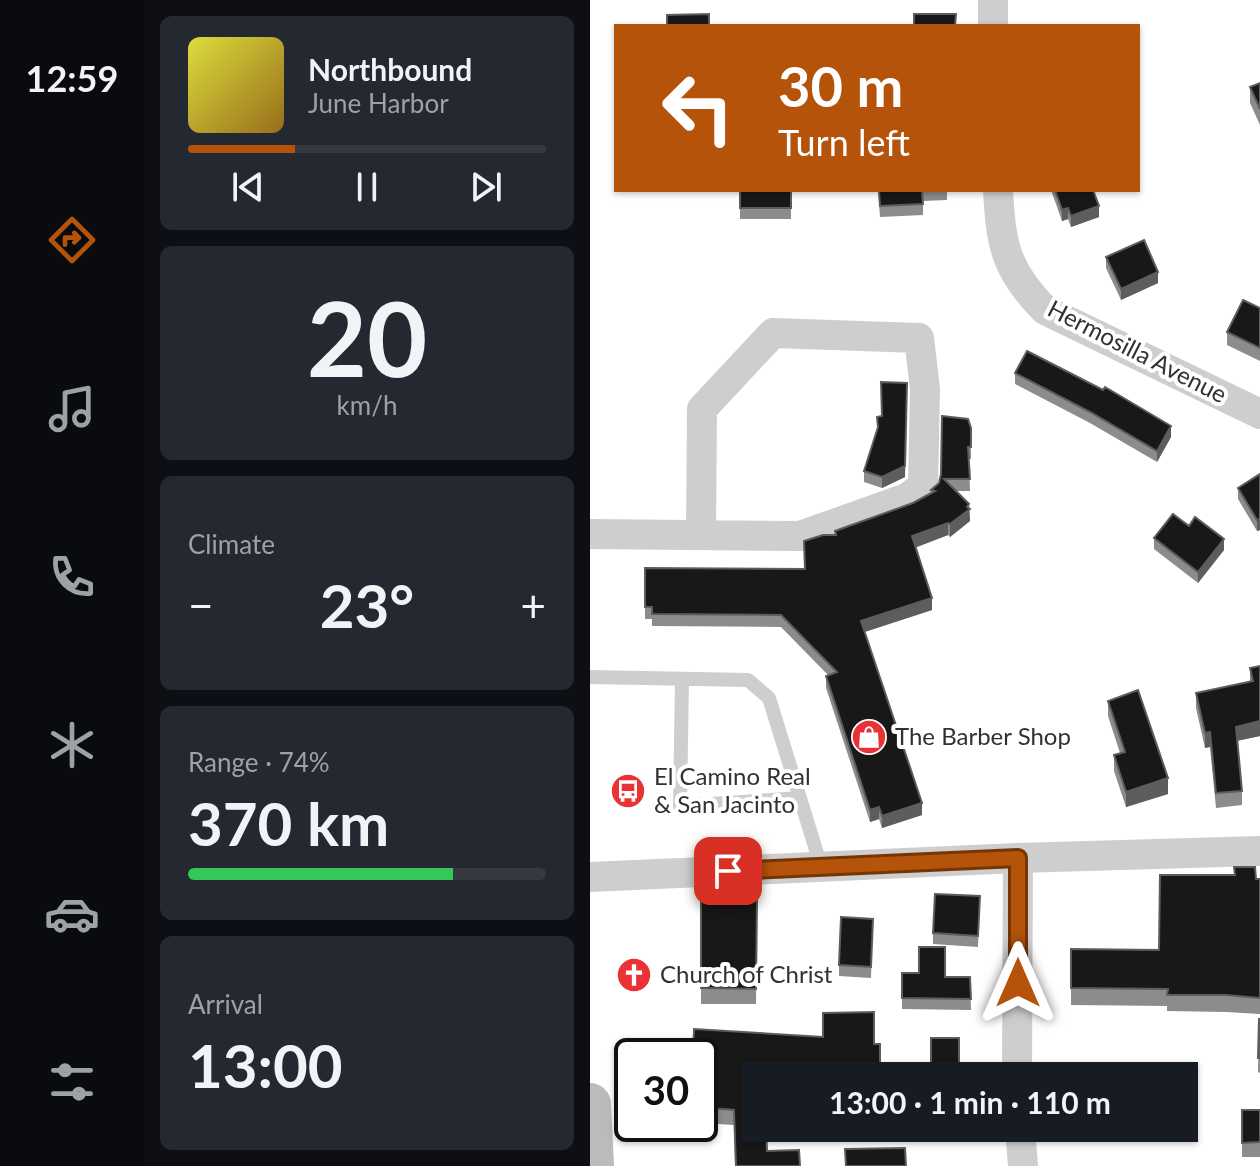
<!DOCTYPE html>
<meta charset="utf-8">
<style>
body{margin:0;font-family:Lato,sans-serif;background:#242831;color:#f1f3f6;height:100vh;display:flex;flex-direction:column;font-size:30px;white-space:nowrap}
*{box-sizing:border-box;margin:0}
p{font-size:26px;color:#9ea1a6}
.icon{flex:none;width:44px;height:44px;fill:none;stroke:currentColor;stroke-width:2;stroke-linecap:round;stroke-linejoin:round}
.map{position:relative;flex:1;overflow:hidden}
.details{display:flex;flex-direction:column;gap:16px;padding:16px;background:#0d0f14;width:446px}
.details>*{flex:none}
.hud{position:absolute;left:24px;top:24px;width:526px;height:168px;border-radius:0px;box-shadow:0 2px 6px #0004;background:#b45309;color:#fff;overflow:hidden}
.speed{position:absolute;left:24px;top:1038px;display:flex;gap:16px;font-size:40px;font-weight:700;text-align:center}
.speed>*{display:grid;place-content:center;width:104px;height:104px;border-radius:50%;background:#171b24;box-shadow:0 2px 6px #0004;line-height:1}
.speed .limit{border:4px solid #111;border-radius:12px;background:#fff;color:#111}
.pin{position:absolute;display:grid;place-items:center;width:68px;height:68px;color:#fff;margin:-34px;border-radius:16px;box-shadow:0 4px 12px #0006}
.me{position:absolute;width:88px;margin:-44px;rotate:0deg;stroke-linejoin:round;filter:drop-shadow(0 0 6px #0008)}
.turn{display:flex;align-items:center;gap:28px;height:168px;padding:0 32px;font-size:36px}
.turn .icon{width:104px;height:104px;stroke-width:2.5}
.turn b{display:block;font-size:56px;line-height:68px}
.big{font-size:60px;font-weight:700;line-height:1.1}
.details .widget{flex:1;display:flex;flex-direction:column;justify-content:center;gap:12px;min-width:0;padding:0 28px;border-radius:12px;background:#242831}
.details .dial{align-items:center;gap:0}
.dial b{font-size:104px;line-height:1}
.song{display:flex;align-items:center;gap:24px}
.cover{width:96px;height:96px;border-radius:12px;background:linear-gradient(135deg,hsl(60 70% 55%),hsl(40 70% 35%))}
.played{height:8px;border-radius:4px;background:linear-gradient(90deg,#b45309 30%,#363941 30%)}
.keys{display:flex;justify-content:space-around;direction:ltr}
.heat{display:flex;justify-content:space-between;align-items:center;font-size:44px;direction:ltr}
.charge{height:12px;border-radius:6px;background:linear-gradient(90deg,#34c759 74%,#363941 0)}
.trip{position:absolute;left:152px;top:1062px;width:456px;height:80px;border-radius:0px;background:#171b24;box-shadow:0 2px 6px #0004;font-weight:700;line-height:80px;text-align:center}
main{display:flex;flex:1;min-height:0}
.tabs{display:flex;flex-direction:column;width:144px;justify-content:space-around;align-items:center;background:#090b0e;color:#9ea1a6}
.tabs .icon{width:56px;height:56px}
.tabs .selected{color:#b45309}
.tabs b{font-size:36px;color:#f1f3f6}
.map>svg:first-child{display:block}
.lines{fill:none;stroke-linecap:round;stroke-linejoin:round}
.service{stroke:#cecece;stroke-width:14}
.minor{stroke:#cecece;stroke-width:30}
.secondary{stroke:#bbb;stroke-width:42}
.wall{fill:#8c8c8c}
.shaded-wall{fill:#5d5d5d}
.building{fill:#181818;stroke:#5d5d5d;stroke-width:2}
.route-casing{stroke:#753606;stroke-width:20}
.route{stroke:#b45309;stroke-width:14}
.labels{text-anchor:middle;stroke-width:8;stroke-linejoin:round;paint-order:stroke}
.street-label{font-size:24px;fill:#313131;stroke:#fff}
.poi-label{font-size:24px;fill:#313131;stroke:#fff;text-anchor:start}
</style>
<main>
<nav class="tabs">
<b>12:59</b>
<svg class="icon selected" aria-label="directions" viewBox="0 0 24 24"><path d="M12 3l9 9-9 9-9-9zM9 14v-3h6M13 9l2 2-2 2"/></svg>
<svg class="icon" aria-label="music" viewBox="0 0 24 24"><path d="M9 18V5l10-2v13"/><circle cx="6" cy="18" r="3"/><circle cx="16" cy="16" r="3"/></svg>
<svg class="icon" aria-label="phone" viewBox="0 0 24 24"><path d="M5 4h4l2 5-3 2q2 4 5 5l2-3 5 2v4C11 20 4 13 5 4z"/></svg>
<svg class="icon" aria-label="climate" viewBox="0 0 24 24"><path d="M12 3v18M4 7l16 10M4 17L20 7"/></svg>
<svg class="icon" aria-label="car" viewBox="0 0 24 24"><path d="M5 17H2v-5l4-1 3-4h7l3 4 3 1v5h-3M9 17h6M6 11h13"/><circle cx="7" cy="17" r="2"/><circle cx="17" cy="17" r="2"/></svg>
<svg class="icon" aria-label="filters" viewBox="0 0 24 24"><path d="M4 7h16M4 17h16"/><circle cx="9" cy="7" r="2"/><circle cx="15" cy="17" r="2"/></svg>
</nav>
<section class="details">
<div class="widget">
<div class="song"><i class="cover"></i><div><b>Northbound</b><p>June Harbor</p></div></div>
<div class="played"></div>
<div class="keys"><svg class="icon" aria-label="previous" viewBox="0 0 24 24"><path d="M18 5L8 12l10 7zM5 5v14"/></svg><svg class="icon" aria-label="pause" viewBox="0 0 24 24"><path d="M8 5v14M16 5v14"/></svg><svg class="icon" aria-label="next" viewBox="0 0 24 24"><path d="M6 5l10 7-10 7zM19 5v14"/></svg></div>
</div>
<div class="widget dial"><b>20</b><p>km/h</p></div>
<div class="widget"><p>Climate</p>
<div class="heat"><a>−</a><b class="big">23°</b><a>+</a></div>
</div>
<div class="widget"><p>Range · 74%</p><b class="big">370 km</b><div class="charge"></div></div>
<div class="widget"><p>Arrival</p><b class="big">13:00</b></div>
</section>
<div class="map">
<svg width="670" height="1166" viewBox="0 0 670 1166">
<rect width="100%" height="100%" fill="#fff"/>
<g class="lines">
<path class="service" d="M0,677L158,680L179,698L231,866
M92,679L90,806L210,798"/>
<path class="minor" d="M403,26V0
M408,190C411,244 415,270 455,310L670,414
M0,534L210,536L317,498L333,486L335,389L329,338L183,333L112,409L111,535
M0,877L428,858L670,851
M427,1076L428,858
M430,1128L433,1166"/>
<path class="secondary" d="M0,1104L3,1166"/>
</g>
<path class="wall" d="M670,83V125L660,103V87Z
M150,190H201V219H150Z
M288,190H357V200L333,201V215L290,217Z
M461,190H503L509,217L481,227L478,219L472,221Z
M516,257L568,283L531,300L516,268Z
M670,308V361L637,345V332Z
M425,373L581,437L567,462L500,423L425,384Z
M287,417L315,477L292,488L274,482V471L287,429Z
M381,428V459H379L380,491H366L379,508L380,521L360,537L358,535L325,547L342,610L275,632L332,815L292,828L289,819L280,822L236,688V676L238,675L191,627L62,626V619H55V568L215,569L245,535V531L323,503L341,493V490L349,483Z
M670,474V530L667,531L648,499V488Z
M599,526L634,550L608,583L564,549V538Z
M670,666V736L647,741L652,791V805L626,808L620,747L615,748L606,708V693L660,682V668Z
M518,701L578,794L536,807L524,771V755L530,753L518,716Z
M666,879H670V1014L636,1012L577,1011V1006L481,1005V949L569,950Z
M390,896L388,947L343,944V933Z
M111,900H167L166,1004H111Z
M283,919L281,978L249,976V965Z
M312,973H329L355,977H380L381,1010L312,1009Z
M669,1019H670V1073L668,1072Z
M284,1044L290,1071L369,1076H166L145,1166L144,1125L110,1123V1056Z
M652,1110H670V1157H652Z
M251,1128H379V1130H312V1135L251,1131Z
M486,1128H572V1138L487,1140Z"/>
<path class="shaded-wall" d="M509,206V217L481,227V216Z
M478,208V219L472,221V210Z
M568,272V283L531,300V289Z
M317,383L315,477L292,488V477Z
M581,426V437L567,462V451Z
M379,504L380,521L360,537V524Z
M670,519V530L667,531V520Z
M358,523V535L322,549V536Z
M634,539V550L608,583V572Z
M342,598V610L271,633V621Z
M670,721V736L646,741V727Z
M620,732V747L615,748V733Z
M578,778V794L536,807V792Z
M332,803V815L292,828V816Z
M289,807V819L280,822V810Z"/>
<path class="building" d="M119,14V26H77V15Z
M324,14H366L365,26H324Z
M670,83V109L660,87Z
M150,190H201V208H150Z
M289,190H342L332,191L333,204L290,206Z
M465,190H503L509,206L481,216L478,208L472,210Z
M554,240L568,272L531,289L516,257Z
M653,300L670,308V348L637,332Z
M437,351L513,390L515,387L581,426L567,451L500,412L425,373Z
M291,382L317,383L315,466L292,477L274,471L288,427L287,417L292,416Z
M352,416L378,419L381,428V447H378L380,479H354L379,504L377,507L380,509L360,524L358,523L322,536L342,598L271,621L332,803L292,816L289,807L280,810L236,676L247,672L191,615L62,614V607H55V568L215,569L214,541L233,535H246L245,531L323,503L345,491L341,490L349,483L351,474Z
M670,474V519L667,520L648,488Z
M583,514L599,526L605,517L634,539L608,572L564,538Z
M670,666V721L646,727L652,791L626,793L620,732L615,733L606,693L663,681L660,668Z
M548,690L578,778L536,792L524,755L535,752L518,701Z
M644,867H665L666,879H670V998L636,995H577L578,989L481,988V949L569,950L570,875H645Z
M345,894L390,896L388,936L343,933Z
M111,900H167L166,989L111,988Z
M251,917L283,919L281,967L249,965Z
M329,947H355V977H380L381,999L312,998V973H329Z
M284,1012V1044H290V1071H341V1038H369V1076H166V1128H176L177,1151L209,1150L210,1166H146L144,1110L110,1107V1056H103L104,1029L233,1037V1013Z
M669,1019H670V1058H668Z
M581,1069L582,1076H484V1074Z
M652,1110H670V1142L652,1143Z
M315,1148L316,1166H256L255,1149Z"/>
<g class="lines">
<g class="route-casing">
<path id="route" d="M138,871L428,858V983"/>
</g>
<use href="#route" class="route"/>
</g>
<defs>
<g id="shop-disc" transform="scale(1.8)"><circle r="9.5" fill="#ea3135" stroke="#fff"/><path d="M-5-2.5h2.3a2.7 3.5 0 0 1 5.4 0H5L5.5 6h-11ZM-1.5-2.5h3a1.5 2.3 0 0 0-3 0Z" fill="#fff"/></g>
<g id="bus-disc" transform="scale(1.8)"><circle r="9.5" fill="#ea3135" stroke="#fff"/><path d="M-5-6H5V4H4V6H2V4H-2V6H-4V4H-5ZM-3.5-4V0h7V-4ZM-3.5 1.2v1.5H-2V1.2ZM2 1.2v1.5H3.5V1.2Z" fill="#fff"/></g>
<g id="church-disc" transform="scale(1.8)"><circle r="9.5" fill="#ea3135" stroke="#fff"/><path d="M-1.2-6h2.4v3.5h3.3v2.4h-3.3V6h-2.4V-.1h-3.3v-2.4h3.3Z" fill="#fff"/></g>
</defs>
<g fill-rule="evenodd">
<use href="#shop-disc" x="279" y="737"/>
<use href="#bus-disc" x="38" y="791"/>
<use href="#church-disc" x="44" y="975"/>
</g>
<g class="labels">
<g class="street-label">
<text transform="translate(547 352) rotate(27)" y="8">Hermosilla Avenue</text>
</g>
<g class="poi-label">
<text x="305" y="745">The Barber Shop</text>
<text x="64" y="785">El Camino Real<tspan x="64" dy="28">&amp; San Jacinto</tspan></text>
<text x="70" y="983">Church of Christ</text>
</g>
</g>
</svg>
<div class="speed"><div class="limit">30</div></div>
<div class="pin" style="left:138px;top:871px;background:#d93025"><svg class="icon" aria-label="arrive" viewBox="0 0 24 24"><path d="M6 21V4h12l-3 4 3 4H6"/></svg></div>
<svg class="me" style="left:428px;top:983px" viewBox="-20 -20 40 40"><path d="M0-17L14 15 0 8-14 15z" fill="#b45309" stroke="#fff" stroke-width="4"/></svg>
<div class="trip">13:00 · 1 min · 110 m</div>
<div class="hud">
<div class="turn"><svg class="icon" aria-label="left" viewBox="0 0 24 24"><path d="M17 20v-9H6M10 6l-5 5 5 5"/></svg><div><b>30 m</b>Turn left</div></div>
</div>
</div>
</main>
